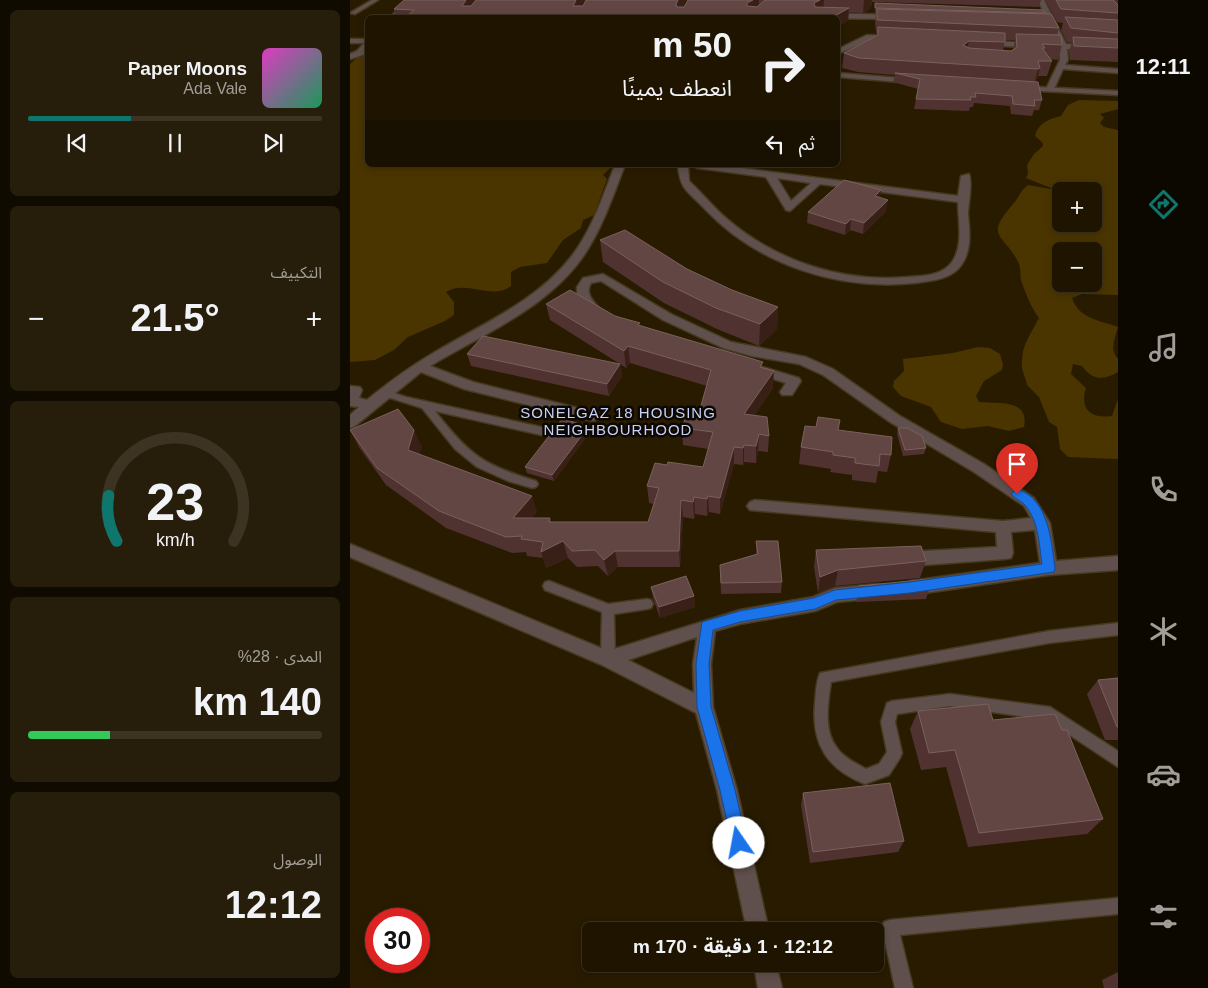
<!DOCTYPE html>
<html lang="ar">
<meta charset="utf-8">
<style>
body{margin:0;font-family:Arial,"Noto Sans Arabic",sans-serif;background:#261d0a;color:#f1f3f6;direction:rtl;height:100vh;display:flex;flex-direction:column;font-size:19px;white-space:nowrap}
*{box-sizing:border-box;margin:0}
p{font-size:16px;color:#a19e99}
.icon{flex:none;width:28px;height:28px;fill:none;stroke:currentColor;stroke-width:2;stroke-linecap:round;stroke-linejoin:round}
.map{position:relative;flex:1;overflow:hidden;direction:ltr}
.drawer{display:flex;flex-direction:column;gap:10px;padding:10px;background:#100b00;width:350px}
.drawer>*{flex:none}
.guide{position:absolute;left:15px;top:15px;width:475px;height:152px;border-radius:8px;box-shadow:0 2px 8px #0003,0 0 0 1px #3c3322;direction:rtl;background:#1e1400;color:#f1f3f6;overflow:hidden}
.tools{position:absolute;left:702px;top:182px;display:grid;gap:10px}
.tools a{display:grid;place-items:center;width:50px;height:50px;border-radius:8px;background:#1e1400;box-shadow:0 2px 8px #0003,0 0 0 1px #3c3322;font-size:25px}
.speed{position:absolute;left:15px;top:908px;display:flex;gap:10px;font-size:25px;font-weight:700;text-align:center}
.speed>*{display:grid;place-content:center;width:65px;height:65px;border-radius:50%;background:#1e1400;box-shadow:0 2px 8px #0003,0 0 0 1px #3c3322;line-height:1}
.speed .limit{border:8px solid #d22;background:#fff;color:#111}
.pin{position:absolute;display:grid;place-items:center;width:42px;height:42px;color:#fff;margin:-51px -21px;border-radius:50% 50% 50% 0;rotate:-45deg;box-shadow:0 0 5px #0007}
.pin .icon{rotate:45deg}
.me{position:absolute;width:55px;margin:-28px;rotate:348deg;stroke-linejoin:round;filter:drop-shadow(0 0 4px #0008)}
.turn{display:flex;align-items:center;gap:18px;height:105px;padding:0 25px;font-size:22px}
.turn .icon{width:65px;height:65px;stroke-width:2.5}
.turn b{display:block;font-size:35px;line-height:42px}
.then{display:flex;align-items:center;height:48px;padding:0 25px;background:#0003;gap:10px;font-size:19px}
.big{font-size:38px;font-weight:700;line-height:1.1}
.drawer .tile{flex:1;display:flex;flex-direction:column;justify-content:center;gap:8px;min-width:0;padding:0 18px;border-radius:8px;background:#261d0a}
.drawer .dial{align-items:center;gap:0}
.dial svg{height:130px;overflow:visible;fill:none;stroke:#3c3322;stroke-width:7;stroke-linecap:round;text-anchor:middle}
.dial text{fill:#f1f3f6;stroke:none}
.song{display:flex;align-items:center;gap:15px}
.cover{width:60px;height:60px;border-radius:8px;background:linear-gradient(135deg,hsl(310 70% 55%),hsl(150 70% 35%))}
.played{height:5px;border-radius:2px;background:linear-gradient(90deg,#0f766e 35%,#3c3322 35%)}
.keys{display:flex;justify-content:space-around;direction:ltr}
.heat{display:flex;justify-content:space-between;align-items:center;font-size:28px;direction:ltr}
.charge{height:8px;border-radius:4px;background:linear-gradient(90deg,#34c759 28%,#3c3322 0)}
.trip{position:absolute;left:232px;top:922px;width:302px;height:50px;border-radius:8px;background:#1e1400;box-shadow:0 2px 8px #0003,0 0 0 1px #3c3322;font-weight:700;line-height:50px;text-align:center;direction:rtl}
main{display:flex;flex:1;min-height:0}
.menu{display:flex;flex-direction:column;width:90px;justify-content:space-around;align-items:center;background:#0c0800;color:#a19e99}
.menu .icon{width:35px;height:35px}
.menu .current{color:#0f766e}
.menu b{font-size:22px;color:#f1f3f6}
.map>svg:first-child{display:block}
.green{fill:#4a3500;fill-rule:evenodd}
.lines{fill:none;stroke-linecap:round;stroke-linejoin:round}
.service-casing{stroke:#45391f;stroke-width:3}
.minor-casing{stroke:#45391f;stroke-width:3}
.tertiary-casing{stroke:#45391f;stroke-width:3}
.service{fill:#60504d;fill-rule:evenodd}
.minor{fill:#60504d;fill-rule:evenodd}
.tertiary{fill:#60504d;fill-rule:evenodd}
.wall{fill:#503231;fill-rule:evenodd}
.shaded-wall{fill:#392016}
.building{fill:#624643;stroke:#79615c}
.route{fill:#1a73e8;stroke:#114b97}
.labels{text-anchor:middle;stroke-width:5;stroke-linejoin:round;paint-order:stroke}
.neighbourhood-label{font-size:15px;letter-spacing:1px;fill:#c7d0fa;stroke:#0c0701}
</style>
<main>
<nav class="menu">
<b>12:11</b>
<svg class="icon current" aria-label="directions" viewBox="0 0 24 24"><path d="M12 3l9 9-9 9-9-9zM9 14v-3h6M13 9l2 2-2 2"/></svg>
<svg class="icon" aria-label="music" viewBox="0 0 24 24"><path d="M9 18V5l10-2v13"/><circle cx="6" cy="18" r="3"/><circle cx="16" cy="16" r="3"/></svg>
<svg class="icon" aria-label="phone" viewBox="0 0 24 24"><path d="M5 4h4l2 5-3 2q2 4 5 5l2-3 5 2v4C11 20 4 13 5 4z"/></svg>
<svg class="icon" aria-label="climate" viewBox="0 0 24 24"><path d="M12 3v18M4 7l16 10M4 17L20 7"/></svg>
<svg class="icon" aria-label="car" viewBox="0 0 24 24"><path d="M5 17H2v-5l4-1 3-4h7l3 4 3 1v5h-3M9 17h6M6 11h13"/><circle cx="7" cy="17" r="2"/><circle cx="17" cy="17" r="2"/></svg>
<svg class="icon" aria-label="filters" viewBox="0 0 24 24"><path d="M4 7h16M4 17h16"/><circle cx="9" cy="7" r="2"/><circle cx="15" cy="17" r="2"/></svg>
</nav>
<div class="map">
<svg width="768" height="988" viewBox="0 0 768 988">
<rect width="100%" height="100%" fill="#281b00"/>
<path class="green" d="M10,55H17L18,165H263L253,175L257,179L244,215L233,220L231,228L213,240L197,263L170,267L161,272V286C146,298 125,286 108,288C104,288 100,290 96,292L104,302V315L95,321L58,337L44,350L25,360L0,362V64Z
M729,100L768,101V109L750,114L754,118L750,123L754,127L768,130V295L732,294L722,298C729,319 749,320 768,327C765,338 759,350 768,359V372C753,381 742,380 732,366L723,364L721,374L736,388C729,410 742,419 762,416L768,399V459L718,457L710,449L707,427L699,422L689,397L677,385C676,378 672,372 672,366C671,345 680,336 689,318C681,308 675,292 671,280C670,275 671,269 669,264C655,233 632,239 664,203C669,197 671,190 678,185L706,190L676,178L678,173L677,165L684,154L693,146V143L685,136C688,123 699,119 711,116L718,105ZM711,191H744V224H711ZM744,251V284H711V251Z
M628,347L640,348L650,354L653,364L652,370L634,381L626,396L629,402C646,404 680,398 674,427L659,431L638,426L612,429L591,422L581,407L551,396L543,387L544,381L554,371L553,359L603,353Z"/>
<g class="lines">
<g class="service-casing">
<path id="service" d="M22,0H28L5,14L0,13Z
M0,39H18V43H0Z
M35,390L56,397L200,429L201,432L196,436L85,411C119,455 133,465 186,481L188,484L186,487L182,488L158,481L127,467L105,449L72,408L31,395L30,393Z
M199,581L258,604L297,599L301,600L303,604L301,608L297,609L264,614L265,659L263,663L258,665L253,663L251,659L252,612L195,590L193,586L195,582Z
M768,623V635L699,643L481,682C478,702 473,731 487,748C494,758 506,763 516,769L529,764L537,752L531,722L537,703L542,701L600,694L700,707L768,751V767L697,720L600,706L547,714L545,722L552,753L550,758L539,775L515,784C477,769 461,744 465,703C466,693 466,682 470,673L699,631Z
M768,898V914L550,935L563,988H545L532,928L534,922L540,920Z"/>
</g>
<g class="minor-casing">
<path id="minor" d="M688,0H694L716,44L768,47V51L717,49L718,60L715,65L768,69V73L713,69L704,89L700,91L696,89L710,60L709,49L633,45V41H636L708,44Z
M473,13L545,15L548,17L545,19L464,18Z
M517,35L543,36L547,38L543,40L521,39L488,54V49Z
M265,165H275C264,193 254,223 238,249C203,306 135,333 80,366L123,382L248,413L250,416L248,419L243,421L114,389L71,372L5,426L0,428V415L9,407L0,406V386L10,387L12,390L9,398L17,400C39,382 61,366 85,352C132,324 187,301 221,257C242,230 253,196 265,165Z
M328,165H338L339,181C352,193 363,207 377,219C426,261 492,283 557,277C572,276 592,276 602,262C614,245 608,221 608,202L470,184L440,211L436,210L416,177L347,168L342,165H368L608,196L611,176L619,174C623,185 618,203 618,215C620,234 622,254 608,269C597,280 579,281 565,283C489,291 407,265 354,208C338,191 330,190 328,165ZM427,178L461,183L441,201Z
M253,274L321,314L381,342L456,357L483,369L550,416L634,464L684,498L700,523L706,561L768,556V570L699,575L561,595L555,593L553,588L555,583L561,581L690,563L685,530L661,532L663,553L661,558L655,559L574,565L568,563L566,558L568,553L574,551L647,547L646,532L400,510L397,506L400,502L405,500L653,521L681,518L674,506L624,472L540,422L473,375L449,364L402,356L373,348L313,320L251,281L241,283C234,295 245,302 252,312L246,316L242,315L227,297V287L233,278Z
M406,365L449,378L451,381L442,395H432L430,392L436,383L401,372L400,369L401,366Z
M0,544L258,651L390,610L463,597L485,588L528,584L534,586L536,591L534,596L528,598L487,602L465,611L390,624L365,631L361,664L363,707L387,790L419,931H397L367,790L346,713L252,665L0,557ZM347,637L343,664L344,693L278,660Z
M404,964H426L432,988H408Z"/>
</g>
<g class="tertiary-casing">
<path id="tertiary" d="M56,0H63L47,18H40Z
M15,42H18V49L13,55L0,59V54L7,51Z
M488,73L563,79L567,81L563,83L488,77Z
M668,86L768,91V95L671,90H668Z"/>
</g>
<use href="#service" class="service"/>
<use href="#minor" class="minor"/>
<use href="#tertiary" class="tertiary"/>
</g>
<path class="wall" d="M336,0L332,7H334L338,0H691L689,7L522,2L521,8L513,13L499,12L498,21L488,18H46L44,9L232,6Z
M695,0H768V62L720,60L719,51L722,43L717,42L711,30L713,23L707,22Z
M525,3L695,13L709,28L707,35L712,45L708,60L700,59L702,61L697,76H688L686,82L692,100L689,110H684L682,116L661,114L660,106L624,103L623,107H620L619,111L564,109L568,89L543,82L545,75L508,72L492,68L494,53L527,35V33H526L525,22L526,13H525ZM655,40H665L663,50L661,51H653Z
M531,190L530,197L536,211L513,234L500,230L495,235L457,223L458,212Z
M250,240L337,269L382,290L428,307L427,329L409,346L367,329L314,303L253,262Z
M196,304L265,316L290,326L413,368L423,388L404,416L419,436L418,452L408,451L406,463L394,462L393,465L384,464L370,514L359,512L357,516L345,514L344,519L333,517L330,567H268L258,576L248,566L227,567L218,558L196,568L193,558L177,556L176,552L162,553L96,528L36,485L9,447L0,430L72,447L69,454L187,512L182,518H200L201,522H298L304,504L299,503L297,486L317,465L353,467L358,449L333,445L332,428L350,409L357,386L280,363L276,368L270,364L272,376L259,396L121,366L117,354L270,364L200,320Z
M548,428L576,448L574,454L553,456L547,434Z
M488,430L541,455L537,472L528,471L526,483L502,480V475L480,472L481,469L449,464L451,447Z
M240,432L204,481L177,473L175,467Z
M406,541L432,582L431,593L371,594L370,565L406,554Z
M466,550L576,561L570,578L485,586L468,593L464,567Z
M581,583L576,599L506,602L509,586Z
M301,587L344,596L345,607L310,618L303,598Z
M768,678V740H755L737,694L748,680Z
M568,711L643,720L712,730L753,819L737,834L618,847L596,767L571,770L560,729Z
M453,793L554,841L548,852L460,863L451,805Z
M768,972V988H754L752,980Z"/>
<path class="shaded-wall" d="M116,0H129L116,18L112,6Z
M226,0H235L226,18L223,6Z
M328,0H336L326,17V4Z
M403,0H409V9L397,18V3Z
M470,0H474L473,11L463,16L464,3Z
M514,0H522L521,8L513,13Z
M499,8L498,21L488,27V18H481Z
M619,41L616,55L613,45Z
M690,68L686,83L684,84L688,69Z
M531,190L529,201L525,196Z
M538,200L536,211L513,234L514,223Z
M501,219L500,230L495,235L496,224Z
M428,307L427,329L409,346L410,324Z
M278,346L280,363L276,368L274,351Z
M270,364L272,376L259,396L257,384Z
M424,371L423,388L394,431V414Z
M239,426L240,432L204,481L202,475Z
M64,430L72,447L65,467L58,450Z
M409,434L408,451L406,463V446Z
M394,445V462L393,465V448Z
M384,447V464L370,514V498Z
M182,496L187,512L169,535L163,518Z
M358,496L359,512L357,516V499Z
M344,497L345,514L344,519L343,502Z
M331,500L333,517L330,567L329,551Z
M213,541L218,558L196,568L191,552Z
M265,551L268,567L258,576L254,560Z
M488,570L485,586L468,593L470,577Z
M344,596L345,607L310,618L309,607Z"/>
<path class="building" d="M54,0H116L112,6H121L126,0H226L223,6H233L236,0H328L326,4L327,7H334L338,0H403L397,3V6L407,7L415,0H470L464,3L465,7L499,8L481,18H55L64,10L44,9Z
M706,0H763L768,5V13L711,9Z
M525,3L693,10L695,13L525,8Z
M527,9L701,14L709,28L527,20Z
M715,17L768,20V33L721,28Z
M528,27L655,33V42L619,41L613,45L619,48L661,51L667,47L666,34L711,35L712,45L692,44L695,48H692L702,61H688L690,68L688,69L509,58L494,53L528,35Z
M723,37L768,39V48L724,46Z
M545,73L688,82L692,100H684L685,106L663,104L662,96L625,93L626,97H620L621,100L566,99L570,79Z
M494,180L531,190L525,196L538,200L514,223L501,219L496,224L458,212Z
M275,230L337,269L382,290L428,307L410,324L366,308L313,282L250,240Z
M220,290L265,316L290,323L288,325L413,362L410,367L424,371L394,414L417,417L419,436L409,434L406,446L394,445L393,448L384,447L370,498L358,496L357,499L344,497L343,502L331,500L329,551H265L254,560L245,550L222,551L213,541L191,552L193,542L171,539L172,536L156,537L89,511L27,468L0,430L48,409L64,430L58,450L182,496L163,518H200L199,522H298L309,488L297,486L305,463L317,465L318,462L353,467L363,432L332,428L339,408L350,409L361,370L278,346L274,351L196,304Z
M133,336L270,364L257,384L117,354Z
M468,417L490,420L488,430L542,437L541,455L530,454L529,466L505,463V458L483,455V452L451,447L455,426L466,427Z
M212,419L239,426L202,475L175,467Z
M548,428H557L572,436L576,448L555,450Z
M406,541H428L432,582L371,583L370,565L408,554Z
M571,546L576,561L488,570L470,577L466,550Z
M336,576L344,596L309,607L301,587Z
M580,579L581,583L509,586Z
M768,678V727H767L748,680Z
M638,704L643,720L705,714L712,730H717L753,819L629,833L605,750L579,753L568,711Z
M540,783L554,841L463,852L453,793Z"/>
<path class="route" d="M667,489C699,499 701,541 705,568L704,572L560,593L486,600L465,609L390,622L363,630L359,664L361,707L385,790L397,843L394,848L389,851L383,848L370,790L347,707L346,664L352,622L390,611L464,598L485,590L560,582L692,564C689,544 689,523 676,506C672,501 665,499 661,494Z"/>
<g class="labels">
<g class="neighbourhood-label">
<text x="268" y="418">SONELGAZ 18 HOUSING<tspan x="268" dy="17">NEIGHBOURHOOD</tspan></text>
</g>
</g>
</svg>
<div class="tools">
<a>+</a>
<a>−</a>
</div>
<div class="speed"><div class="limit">30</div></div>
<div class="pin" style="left:667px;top:494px;background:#d93025"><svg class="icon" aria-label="arrive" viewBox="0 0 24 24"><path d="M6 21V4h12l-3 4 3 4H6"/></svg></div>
<svg class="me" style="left:389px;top:843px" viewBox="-20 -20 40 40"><circle r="19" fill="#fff"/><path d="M0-13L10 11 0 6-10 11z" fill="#1a73e8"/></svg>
<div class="trip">12:12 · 1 دقيقة · 170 m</div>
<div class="guide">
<div class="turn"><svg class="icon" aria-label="right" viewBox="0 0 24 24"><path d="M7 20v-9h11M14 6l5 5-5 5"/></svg><div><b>50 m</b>انعطف يمينًا</div></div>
<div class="then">ثم<svg class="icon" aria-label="left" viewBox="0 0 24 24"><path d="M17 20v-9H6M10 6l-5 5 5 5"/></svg></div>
</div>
</div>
<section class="drawer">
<div class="tile">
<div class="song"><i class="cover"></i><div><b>Paper Moons</b><p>Ada Vale</p></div></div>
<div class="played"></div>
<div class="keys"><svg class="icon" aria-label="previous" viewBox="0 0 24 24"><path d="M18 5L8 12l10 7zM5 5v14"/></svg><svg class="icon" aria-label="pause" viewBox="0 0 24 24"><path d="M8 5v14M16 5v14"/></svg><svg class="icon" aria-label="next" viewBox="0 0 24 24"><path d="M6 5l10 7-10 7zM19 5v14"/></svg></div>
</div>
<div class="tile"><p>التكييف</p>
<div class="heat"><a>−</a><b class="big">21.5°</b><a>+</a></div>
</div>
<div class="tile dial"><svg viewBox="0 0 100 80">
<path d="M14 69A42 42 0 1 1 86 69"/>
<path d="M14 69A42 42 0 0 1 9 41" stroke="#0f766e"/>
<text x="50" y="56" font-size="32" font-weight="700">23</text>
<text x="50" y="72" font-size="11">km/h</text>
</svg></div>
<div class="tile"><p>المدى · 28%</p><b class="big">140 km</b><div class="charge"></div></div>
<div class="tile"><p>الوصول</p><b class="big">12:12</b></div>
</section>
</main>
